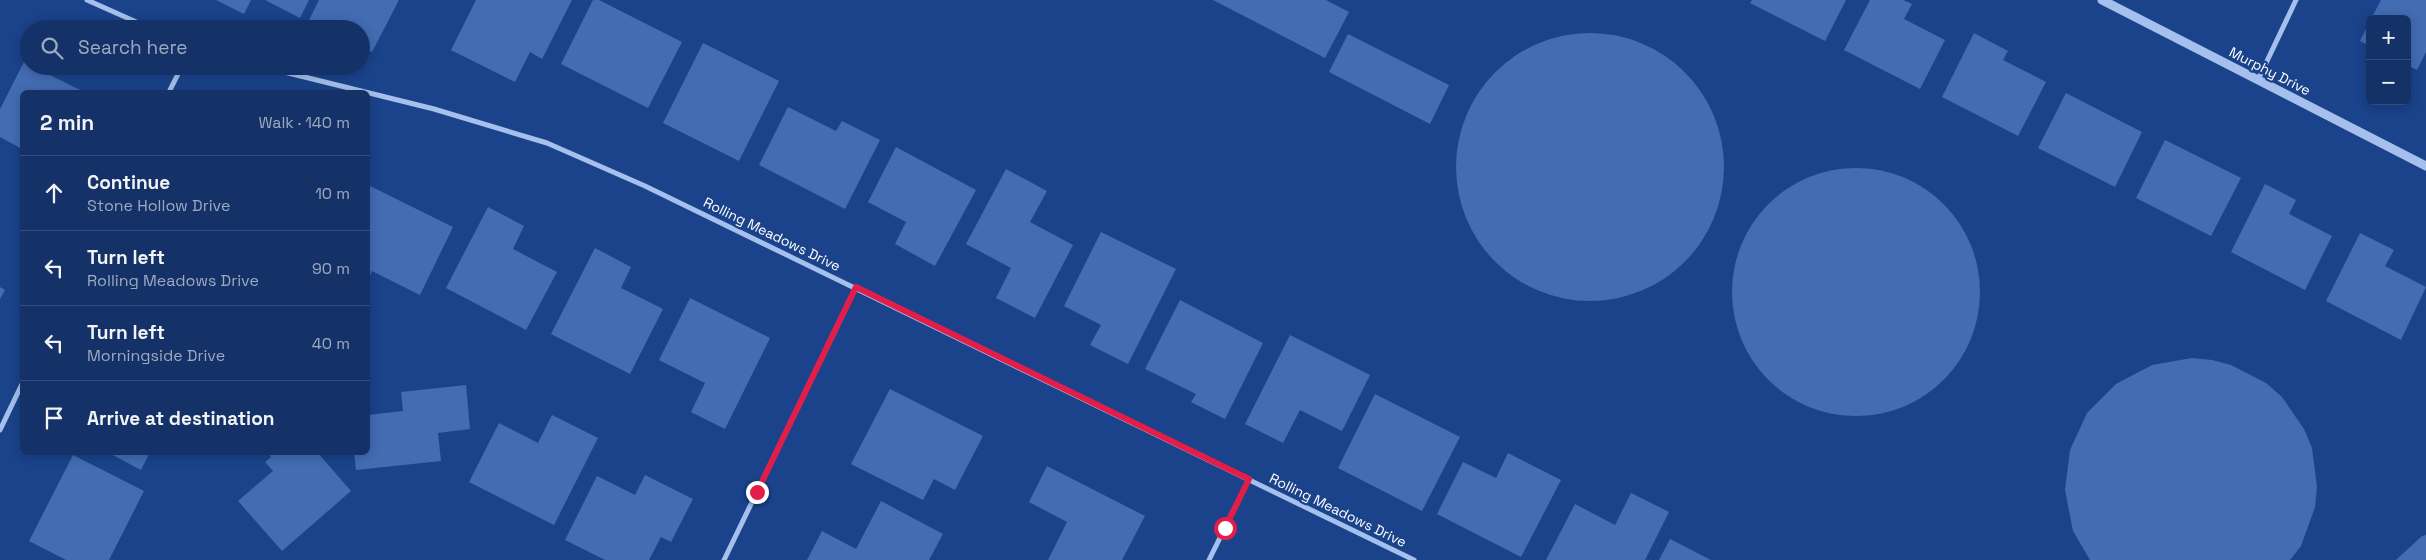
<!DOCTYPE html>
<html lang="en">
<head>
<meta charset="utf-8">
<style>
  :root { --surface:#143268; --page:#213e71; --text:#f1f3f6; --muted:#9daac0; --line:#334d7c }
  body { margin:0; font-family:"Space Grotesk",sans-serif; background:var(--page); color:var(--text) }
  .controls { position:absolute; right:15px; top:15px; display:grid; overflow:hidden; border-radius:8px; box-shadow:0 2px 12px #0003 }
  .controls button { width:45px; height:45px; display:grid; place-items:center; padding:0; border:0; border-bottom:1px solid var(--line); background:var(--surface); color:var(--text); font:25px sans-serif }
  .stop { position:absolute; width:15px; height:15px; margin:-11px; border:4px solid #e11d48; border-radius:50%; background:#fff }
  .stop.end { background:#e11d48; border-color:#fff; box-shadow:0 1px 5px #0008 }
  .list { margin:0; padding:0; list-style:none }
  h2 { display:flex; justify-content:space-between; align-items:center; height:65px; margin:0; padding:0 20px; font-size:21px }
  h2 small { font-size:16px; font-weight:400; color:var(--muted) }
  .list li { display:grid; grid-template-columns:32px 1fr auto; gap:15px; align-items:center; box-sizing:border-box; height:75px; padding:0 20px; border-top:1px solid var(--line) }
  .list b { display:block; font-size:19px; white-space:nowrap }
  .list p { margin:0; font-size:16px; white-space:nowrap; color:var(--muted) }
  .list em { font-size:16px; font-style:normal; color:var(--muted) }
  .icon { flex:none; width:28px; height:28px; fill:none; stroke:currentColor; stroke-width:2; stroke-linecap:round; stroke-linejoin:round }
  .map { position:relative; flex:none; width:2426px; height:560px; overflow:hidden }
  .search { position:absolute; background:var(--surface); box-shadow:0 2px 12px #0003; left:20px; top:20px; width:350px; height:55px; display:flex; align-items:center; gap:12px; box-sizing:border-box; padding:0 18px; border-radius:28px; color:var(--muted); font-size:19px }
  .panel { position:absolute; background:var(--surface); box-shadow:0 2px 12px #0003; left:20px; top:90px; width:350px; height:365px; border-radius:8px }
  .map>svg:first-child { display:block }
</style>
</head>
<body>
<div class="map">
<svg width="2426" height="560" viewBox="0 0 2426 560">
  <rect width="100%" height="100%" fill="#1a438b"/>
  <path fill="#436cb3" d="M 216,0 L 251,0 L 244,14 Z
    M 265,0 L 309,0 L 300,18 Z
    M 319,0 L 399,0 L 372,52 L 361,47 L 361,29 L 326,29 L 309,20 Z
    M 476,0 L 572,0 L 542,59 L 530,52 L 515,82 L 451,50 Z
    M 593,0 L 599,0 L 682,42 L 648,108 L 561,64 Z
    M 1213,0 L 1326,0 L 1349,12 L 1325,58 Z
    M 1752,0 L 1846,0 L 1825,41 L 1750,3 Z
    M 1870,0 L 1903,0 L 1912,4 L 1904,19 L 1945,40 L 1920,89 L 1844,50 Z
    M 2381,0 L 2426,0 L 2426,52 L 2417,70 L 2407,65 L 2407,19 L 2371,19 Z
    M 2370,21 L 2370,46 L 2360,41 Z
    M 1974,33 L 2008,51 L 2003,60 L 2046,82 L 2018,136 L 1942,97 Z
    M1456 167a134 134 0 1 1 268 0a134 134 0 1 1-268 0Z
    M 1348,34 L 1449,85 L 1430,124 L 1329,72 Z
    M 703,43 L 779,81 L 739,161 L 663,123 Z
    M 24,62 L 84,92 L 22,92 L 22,149 L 0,137 L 0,109 Z
    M 2066,93 L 2142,132 L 2115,187 L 2038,148 Z
    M 788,107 L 836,131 L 842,121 L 880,140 L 845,209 L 759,165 Z
    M 2165,140 L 2241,178 L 2211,236 L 2136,198 Z
    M 896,147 L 976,190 L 935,266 L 895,244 L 906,222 L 868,202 Z
    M1732 292a124 124 0 1 1 248 0a124 124 0 1 1-248 0Z
    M 1006,169 L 1047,191 L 1030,222 L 1073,245 L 1035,318 L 996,298 L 1011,268 L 966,244 Z
    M 2265,184 L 2296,200 L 2289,214 L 2332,236 L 2305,290 L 2231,252 Z
    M 368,185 L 453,227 L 420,295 L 372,271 L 368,281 Z
    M 488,207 L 524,226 L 513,249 L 557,272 L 526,330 L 446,288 Z
    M 1101,232 L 1176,269 L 1128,364 L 1090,345 L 1101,325 L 1064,306 Z
    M 2360,233 L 2394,250 L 2385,266 L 2426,287 L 2401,340 L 2326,301 Z
    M 595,248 L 631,267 L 621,288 L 663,309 L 630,374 L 551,334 Z
    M 0,287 L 5,290 L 0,299 Z
    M 690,298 L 770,338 L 725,429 L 691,412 L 705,383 L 659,360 Z
    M 1180,300 L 1263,343 L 1225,419 L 1191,402 L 1196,394 L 1145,369 Z
    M 1290,335 L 1370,375 L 1342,431 L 1300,410 L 1283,443 L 1245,424 Z
    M 2192,358 L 2212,360 L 2231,365 L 2266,383 L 2282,397 L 2304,429 L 2312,448 L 2317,487 L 2315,507 L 2301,546 L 2290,560 L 2090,560 L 2073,531 L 2065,490 L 2070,450 L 2087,413 L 2116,384 L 2152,365 Z
    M 466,385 L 470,429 L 438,433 L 441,461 L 356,470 L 354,452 L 368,452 L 368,415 L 403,411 L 401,392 Z
    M 890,389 L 983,436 L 955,490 L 934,479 L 923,500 L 851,464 Z
    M 1375,394 L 1460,437 L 1422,511 L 1338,468 Z
    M 552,415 L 598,438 L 554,525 L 469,482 L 499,423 L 538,443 Z
    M 107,452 L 150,452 L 141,470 Z
    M 268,452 L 317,452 L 351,491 L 282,551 L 238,501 L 273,471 L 265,462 L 271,457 Z
    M 1508,453 L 1561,480 L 1521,557 L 1437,514 L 1463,462 L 1496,478 Z
    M 73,455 L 144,491 L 109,560 L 66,560 L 29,541 Z
    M 1047,466 L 1145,516 L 1122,560 L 1048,560 L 1067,522 L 1029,502 Z
    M 645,475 L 693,499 L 671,542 L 661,537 L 649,560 L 605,560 L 565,540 L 597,476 L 635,495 Z
    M 1631,493 L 1669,512 L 1645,560 L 1546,560 L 1575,504 L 1615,525 Z
    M 881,501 L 943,534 L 929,560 L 807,560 L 822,531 L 856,549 Z
    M 2426,535 L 2426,560 L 2396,560 L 2422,536 Z
    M 1670,539 L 1711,560 L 1659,560 Z"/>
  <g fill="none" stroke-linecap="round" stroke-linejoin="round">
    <path stroke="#a5c0ed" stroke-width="5" d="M 87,0 L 152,29
      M 260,66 L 434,109 L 547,143 L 645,186 L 1414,560
      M 2258,80 L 2296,0
      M 169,92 L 182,66
      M 0,430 L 22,384
      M 724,560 L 856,287
      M 1209,560 L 1249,479"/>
    <path stroke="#a5c0ed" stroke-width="9" d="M 2102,0 L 2426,166"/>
  </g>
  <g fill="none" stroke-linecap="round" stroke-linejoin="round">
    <path stroke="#e11d48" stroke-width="6" d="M 757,492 L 856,287 L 1249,479 L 1225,528"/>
  </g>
  <g text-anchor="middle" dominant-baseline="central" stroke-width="4.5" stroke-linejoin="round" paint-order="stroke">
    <g font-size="14" fill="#fff" stroke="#1a438b">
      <text transform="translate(2270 71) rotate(27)">Murphy Drive</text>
      <text transform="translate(772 234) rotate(26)">Rolling Meadows Drive</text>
      <text transform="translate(1338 510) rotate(26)">Rolling Meadows Drive</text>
    </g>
  </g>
</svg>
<div class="controls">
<button>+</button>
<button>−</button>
</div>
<div class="stop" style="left:1225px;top:528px"></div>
<div class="stop end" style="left:757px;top:492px"></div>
<div class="search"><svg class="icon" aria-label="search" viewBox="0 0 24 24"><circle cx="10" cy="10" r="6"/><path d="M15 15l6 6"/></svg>Search here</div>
<section class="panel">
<h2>2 min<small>Walk · 140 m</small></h2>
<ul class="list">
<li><svg class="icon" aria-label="ahead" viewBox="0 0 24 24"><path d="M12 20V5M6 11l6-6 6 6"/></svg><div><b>Continue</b><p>Stone Hollow Drive</p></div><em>10 m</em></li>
<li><svg class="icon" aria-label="left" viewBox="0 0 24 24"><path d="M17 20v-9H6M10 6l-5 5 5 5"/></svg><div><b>Turn left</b><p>Rolling Meadows Drive</p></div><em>90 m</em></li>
<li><svg class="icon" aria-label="left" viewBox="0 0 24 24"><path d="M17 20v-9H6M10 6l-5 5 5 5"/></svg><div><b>Turn left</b><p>Morningside Drive</p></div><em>40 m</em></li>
<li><svg class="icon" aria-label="arrive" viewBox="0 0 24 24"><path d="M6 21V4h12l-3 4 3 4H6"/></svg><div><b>Arrive at destination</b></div></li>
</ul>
</section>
</div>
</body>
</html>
